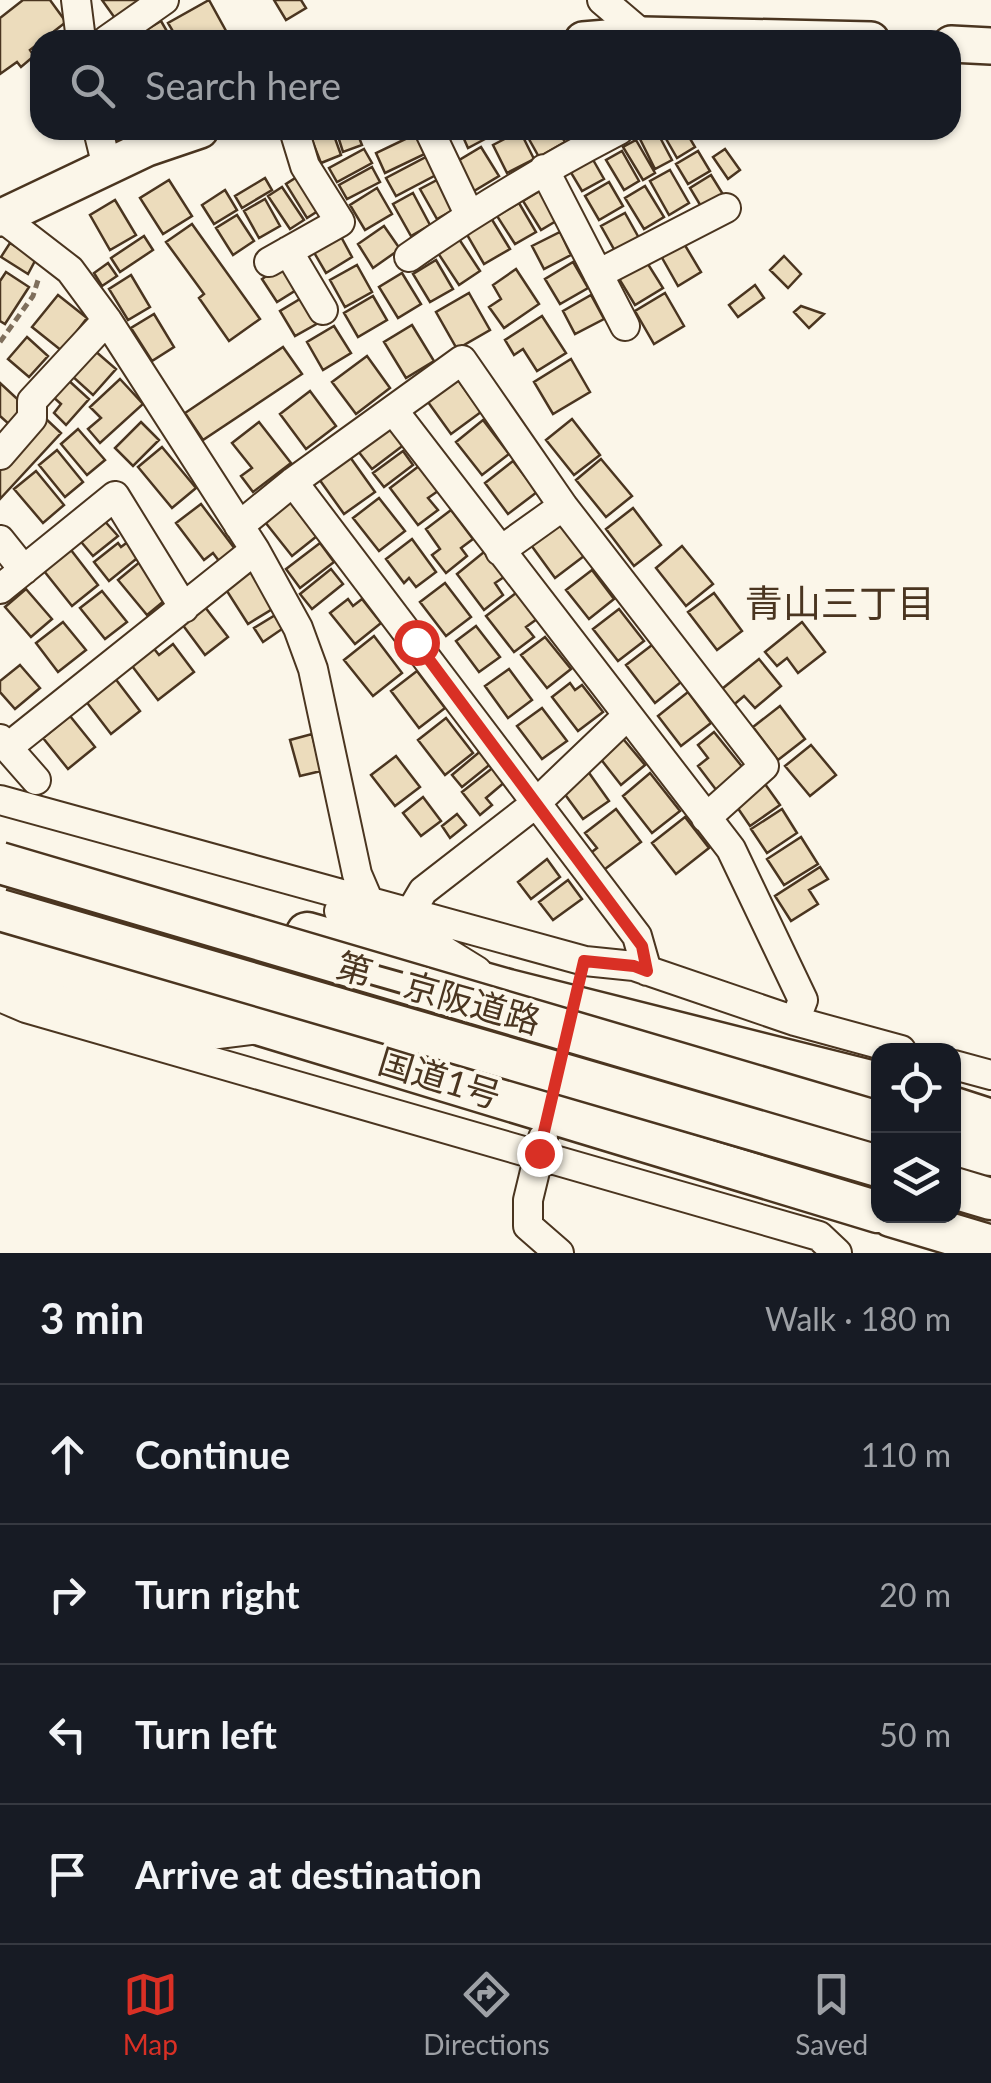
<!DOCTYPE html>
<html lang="en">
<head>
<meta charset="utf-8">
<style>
  :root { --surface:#171b24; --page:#242831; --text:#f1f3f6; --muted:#9ea1a6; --line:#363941; --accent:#d93025 }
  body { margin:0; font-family:Lato,"Noto Sans JP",sans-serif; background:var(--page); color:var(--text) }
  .controls { position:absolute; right:30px; bottom:30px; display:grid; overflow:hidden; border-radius:20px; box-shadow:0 2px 8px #0004 }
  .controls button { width:90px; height:90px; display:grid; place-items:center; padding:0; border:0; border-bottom:2px solid var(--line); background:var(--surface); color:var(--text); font:50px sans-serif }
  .stop { position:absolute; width:30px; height:30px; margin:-22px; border:8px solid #d93025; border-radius:50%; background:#fff }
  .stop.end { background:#d93025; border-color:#fff; box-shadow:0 2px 10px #0008 }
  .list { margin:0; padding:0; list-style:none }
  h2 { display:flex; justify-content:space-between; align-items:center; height:130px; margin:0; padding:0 40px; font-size:42px }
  h2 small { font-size:32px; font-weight:400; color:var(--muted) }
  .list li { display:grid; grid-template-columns:65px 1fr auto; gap:30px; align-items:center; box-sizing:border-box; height:140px; padding:0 40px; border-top:2px solid var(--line) }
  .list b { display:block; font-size:38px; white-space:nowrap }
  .list em { font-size:32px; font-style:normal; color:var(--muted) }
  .icon { flex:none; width:55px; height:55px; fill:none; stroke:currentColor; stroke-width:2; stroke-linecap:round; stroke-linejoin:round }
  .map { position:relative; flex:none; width:991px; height:1253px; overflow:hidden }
  .search { position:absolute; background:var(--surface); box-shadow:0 2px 8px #0004; left:30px; right:30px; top:30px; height:110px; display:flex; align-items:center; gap:25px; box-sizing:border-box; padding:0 35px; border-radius:30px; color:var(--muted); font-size:38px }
  .sheet { height:690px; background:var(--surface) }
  nav { display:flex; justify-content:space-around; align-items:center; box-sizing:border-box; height:140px; border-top:2px solid var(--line); background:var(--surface); font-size:28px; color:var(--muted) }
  nav a { display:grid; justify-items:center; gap:5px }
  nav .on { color:var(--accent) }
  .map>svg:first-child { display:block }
</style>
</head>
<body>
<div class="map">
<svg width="991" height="1253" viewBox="0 0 991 1253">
  <rect width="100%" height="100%" fill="#fbf6e9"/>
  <path fill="#ecdcbc" stroke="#4a3520" stroke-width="2.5" d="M 23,0 L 50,0 L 66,22 L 30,50 L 34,56 L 21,67 L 17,62 L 0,74 L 0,18 Z
    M 102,0 L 136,0 L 139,5 L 117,21 Z
    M 209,0 L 231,40 L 178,40 L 168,23 Z
    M 274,0 L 301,0 L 306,8 L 286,20 Z
    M 161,21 L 172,40 L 141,40 L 138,35 Z
    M 308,130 L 332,130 L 341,155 L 321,163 Z
    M 336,130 L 356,130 L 362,145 L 343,152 Z
    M 460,130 L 502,130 L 468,148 Z
    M 528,130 L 558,130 L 565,142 L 539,157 L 525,132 Z
    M 656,130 L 672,160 L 655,169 L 640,139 Z
    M 661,130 L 685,130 L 695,147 L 677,158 Z
    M 520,131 L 534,159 L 507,173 L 493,145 Z
    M 420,132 L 429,152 L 385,173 L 376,153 Z
    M 636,140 L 655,173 L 643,180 L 623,147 Z
    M 481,147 L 499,176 L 474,191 L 456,162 Z
    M 364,149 L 372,163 L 337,182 L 329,168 Z
    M 725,149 L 740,170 L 728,179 L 713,157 Z
    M 622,151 L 639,181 L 624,190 L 606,160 Z
    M 698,151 L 710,171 L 688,184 L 676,164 Z
    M 426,157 L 436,175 L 396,196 L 386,178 Z
    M 592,158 L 604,179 L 582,191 L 570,171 Z
    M 372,167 L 380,182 L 347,199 L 339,185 Z
    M 670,170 L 689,203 L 669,215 L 650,181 Z
    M 303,173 L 324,207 L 307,218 L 286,184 Z
    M 711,175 L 724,196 L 702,208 L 690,188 Z
    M 265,178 L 272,190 L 242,208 L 235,196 Z
    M 439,179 L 455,209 L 437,219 L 420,189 Z
    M 169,180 L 192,216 L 163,234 L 140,198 Z
    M 609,182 L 623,206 L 599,220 L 585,196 Z
    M 645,186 L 664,217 L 644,229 L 625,198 Z
    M 282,187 L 304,220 L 290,229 L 268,196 Z
    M 377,188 L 392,214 L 365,230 L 350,205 Z
    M 543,189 L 561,218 L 541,230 L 523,201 Z
    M 225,190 L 237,210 L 214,224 L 202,205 Z
    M 413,193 L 430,225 L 411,236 L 393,204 Z
    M 265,199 L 280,226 L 259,238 L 244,211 Z
    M 115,200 L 136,235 L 110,250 L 90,215 Z
    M 519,203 L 536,232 L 515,244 L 497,216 Z
    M 625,213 L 639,238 L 615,251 L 601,226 Z
    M 237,215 L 254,241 L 233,255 L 216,228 Z
    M 491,218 L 510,249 L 484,264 L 466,233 Z
    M 192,224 L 260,319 L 229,341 L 199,298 L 204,294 L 166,242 Z
    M 384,226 L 400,249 L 373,268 L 358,244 Z
    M 560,232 L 571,255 L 544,269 L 532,246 Z
    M 339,233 L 352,257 L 326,273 L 312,249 Z
    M 144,236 L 153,250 L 120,272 L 111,258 Z
    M 459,239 L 480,271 L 459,285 L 438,253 Z
    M 683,242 L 701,272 L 678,286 L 661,256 Z
    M 10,243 L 36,259 L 28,274 L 1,257 Z
    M 784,256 L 801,274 L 788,288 L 770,270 Z
    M 436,260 L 453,289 L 430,302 L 413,274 Z
    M 646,261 L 663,288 L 635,305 L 618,277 Z
    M 573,262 L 588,288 L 560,304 L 545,279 Z
    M 108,263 L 117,276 L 102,286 L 94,273 Z
    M 286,263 L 301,287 L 277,302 L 262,279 Z
    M 357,265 L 372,292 L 345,307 L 330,280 Z
    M 516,269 L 539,304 L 504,328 L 489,307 L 501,299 L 493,285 Z
    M 6,272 L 29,287 L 5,324 L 0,321 L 0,281 Z
    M 402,273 L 421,304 L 398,318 L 379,287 Z
    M 131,275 L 150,307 L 128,320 L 109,289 Z
    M 755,285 L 764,298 L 738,317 L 729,305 Z
    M 469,293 L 490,330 L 457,349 L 436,312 Z
    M 665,293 L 684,326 L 654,344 L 635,311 Z
    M 58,295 L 87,318 L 62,351 L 32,327 Z
    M 591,295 L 604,319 L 575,334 L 563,311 Z
    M 305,296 L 320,322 L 295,336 L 280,311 Z
    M 373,296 L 387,320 L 358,337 L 344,313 Z
    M 801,306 L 824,314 L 809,328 L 794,312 Z
    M 154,314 L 174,347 L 152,361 L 131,328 Z
    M 542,316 L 566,353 L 537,371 L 523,349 L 514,355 L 505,340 Z
    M 412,325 L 434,361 L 406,378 L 384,342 Z
    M 334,326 L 351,353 L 323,370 L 307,342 Z
    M 27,337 L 48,356 L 29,377 L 8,359 Z
    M 283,347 L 302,374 L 203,440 L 185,413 Z
    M 94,350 L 116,369 L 93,395 L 72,376 Z
    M 367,356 L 390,388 L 356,414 L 332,382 Z
    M 571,359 L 590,392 L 553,414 L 534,382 Z
    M 67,379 L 89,399 L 66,425 L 54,413 L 61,404 L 52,396 Z
    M 120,379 L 143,404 L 100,443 L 88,429 L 101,418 L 90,407 Z
    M 458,380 L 481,412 L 451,434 L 428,402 Z
    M 0,383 L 26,407 L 10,425 L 0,416 Z
    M 310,391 L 336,426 L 306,449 L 280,414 Z
    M 45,418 L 61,433 L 0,499 L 0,468 Z
    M 572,419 L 600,455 L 574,475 L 546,440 Z
    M 483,420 L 509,454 L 482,475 L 456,442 Z
    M 141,422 L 159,440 L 133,466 L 115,448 Z
    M 259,422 L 291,463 L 253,492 L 241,476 L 252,468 L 232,443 Z
    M 391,426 L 405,444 L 372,469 L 358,451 Z
    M 78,429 L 105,460 L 87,475 L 61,444 Z
    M 162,447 L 196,488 L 172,508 L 138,467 Z
    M 57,450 L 83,482 L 65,497 L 39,465 Z
    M 403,451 L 413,465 L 384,487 L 373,473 Z
    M 350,457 L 375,492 L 344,514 L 319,479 Z
    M 601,459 L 632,496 L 606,517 L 576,480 Z
    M 513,461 L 537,492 L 508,514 L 485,483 Z
    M 419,466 L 438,491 L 428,498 L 438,510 L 418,525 L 390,488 Z
    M 36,471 L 64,505 L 43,523 L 14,489 Z
    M 379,498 L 405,531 L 379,551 L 353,518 Z
    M 290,502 L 317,536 L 292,556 L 265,522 Z
    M 201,504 L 235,549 L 219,561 L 213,553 L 204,560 L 176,523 Z
    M 633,508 L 661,545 L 634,566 L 606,529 Z
    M 451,510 L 473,539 L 461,548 L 467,556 L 446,573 L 432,555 L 440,549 L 426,529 Z
    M 101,517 L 118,536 L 93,556 L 77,537 Z
    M 560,524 L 584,556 L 555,578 L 531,545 Z
    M 412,539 L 436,572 L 416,587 L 409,578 L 404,583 L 386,559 Z
    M 129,541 L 141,555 L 109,581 L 94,562 L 118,543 L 121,547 Z
    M 320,543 L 334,562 L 300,588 L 286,569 Z
    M 682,546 L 713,584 L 686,606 L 656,568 Z
    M 71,550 L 98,585 L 72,606 L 44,571 Z
    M 484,552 L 504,577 L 495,583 L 503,595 L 484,610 L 457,574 Z
    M 141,561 L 170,596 L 147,615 L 118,580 Z
    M 331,569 L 343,584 L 312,609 L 300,594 Z
    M 592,570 L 614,599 L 589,619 L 566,590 Z
    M 251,572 L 274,608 L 248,624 L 225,588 Z
    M 445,583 L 471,617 L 446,636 L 420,602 Z
    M 26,589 L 52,619 L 31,637 L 5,607 Z
    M 102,591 L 127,622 L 105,639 L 80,608 Z
    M 516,593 L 537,619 L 526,627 L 534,637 L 514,652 L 486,616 Z
    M 714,593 L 742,631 L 717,650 L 688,612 Z
    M 348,599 L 353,606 L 362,599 L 381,623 L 355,644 L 330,613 Z
    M 205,607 L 228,637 L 205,655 L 182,624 Z
    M 619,609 L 644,641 L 618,661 L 593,629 Z
    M 277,614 L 285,627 L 263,642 L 254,628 Z
    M 63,622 L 86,650 L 58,672 L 36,643 Z
    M 802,622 L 825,652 L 798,673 L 787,658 L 777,666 L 765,652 Z
    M 476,626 L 500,657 L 479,672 L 456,641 Z
    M 374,636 L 402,673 L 373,696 L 344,660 Z
    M 545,637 L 571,669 L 547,688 L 521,655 Z
    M 173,644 L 194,672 L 158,700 L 129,662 L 151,645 L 159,655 Z
    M 652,645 L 681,682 L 655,703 L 626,665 Z
    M 759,659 L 781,686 L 755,708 L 744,696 L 730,708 L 717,693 Z
    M 20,665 L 40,688 L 15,709 L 0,692 L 0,681 Z
    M 509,669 L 532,700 L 508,718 L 485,686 Z
    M 417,671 L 445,708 L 419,728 L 391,691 Z
    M 114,677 L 140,711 L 111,734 L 85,700 Z
    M 570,683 L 575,690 L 582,685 L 603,712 L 578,731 L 552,697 Z
    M 688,692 L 711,723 L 681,746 L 658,716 Z
    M 780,706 L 805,739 L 778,760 L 753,727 Z
    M 542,708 L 567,741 L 542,759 L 517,726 Z
    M 70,716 L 95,747 L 68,769 L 43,738 Z
    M 446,718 L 473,753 L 445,775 L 418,740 Z
    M 714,732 L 744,769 L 717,791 L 698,766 L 708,758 L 698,745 Z
    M 312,734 L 321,771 L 300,776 L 290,740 Z
    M 619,734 L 645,765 L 621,785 L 596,753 Z
    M 811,745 L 836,775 L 810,796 L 785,766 Z
    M 483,749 L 493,762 L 462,787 L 452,775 Z
    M 396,756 L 420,787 L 395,806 L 371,775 Z
    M 495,766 L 506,781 L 486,798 L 492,805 L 480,815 L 462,792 Z
    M 587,770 L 609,801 L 583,819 L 561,789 Z
    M 650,773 L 680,811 L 652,833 L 623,796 Z
    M 765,784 L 780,805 L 750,826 L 735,804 Z
    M 423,797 L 441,821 L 421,836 L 403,813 Z
    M 616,809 L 641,842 L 601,872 L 588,855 L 597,848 L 585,833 Z
    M 782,809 L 797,833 L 767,853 L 751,829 Z
    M 457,814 L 466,825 L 450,838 L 442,826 Z
    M 685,817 L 709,848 L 676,874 L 652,843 Z
    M 801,837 L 818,864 L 784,885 L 767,859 Z
    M 547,859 L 560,877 L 531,899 L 518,882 Z
    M 820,867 L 828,879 L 809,890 L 818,904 L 791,921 L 775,896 Z
    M 568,880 L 582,899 L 553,920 L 539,902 Z"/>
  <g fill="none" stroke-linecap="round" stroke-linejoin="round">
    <g stroke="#4a3520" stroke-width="32">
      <path id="minor" d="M 76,0 L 81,40
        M 602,0 L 643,35
        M 107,40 L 164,0
        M 98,130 L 107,167
        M 429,130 L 469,214
        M 544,169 L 625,326
        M 0,216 L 70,270 L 107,320 L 255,550 L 298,628 L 313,669 L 357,874 L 369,902
        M 288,251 L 323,310
        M 409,257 C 477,209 546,168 619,130
        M 269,262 L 340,222 L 305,166 L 294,130
        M 598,274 L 726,208
        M 393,410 L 731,849 L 803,1000 L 795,1021
        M 0,455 L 32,418 L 32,401 L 107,320
        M 293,482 L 637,936 L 647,971
        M 239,526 L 293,482 L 462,360 L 563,506 L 764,766 L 706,818
        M 0,540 L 24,570
        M 500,551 L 563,506
        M 0,589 L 115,496 L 184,608
        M 0,739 L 36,780
        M 7,748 L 255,550
        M 0,800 L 585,961 L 634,966 L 795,1021 L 901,1050
        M 339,911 L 430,942 L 477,971
        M 410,913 L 423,891 L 535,804 L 627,716
        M 0,974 L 218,1034 L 259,1029
        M 0,997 L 26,1008 L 819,1236 L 837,1253
        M 954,1065 L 991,1075
        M 543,1138 L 528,1200 L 528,1226 L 559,1253"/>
    </g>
    <g stroke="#4a3520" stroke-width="40">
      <path id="major" d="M 583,40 L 643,35 L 871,40
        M 951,44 L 991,46
        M 0,218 L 147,148 L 200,130"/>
    </g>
    <g stroke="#4a3520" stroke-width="45">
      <path id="highway" d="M 307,933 L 508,990 L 878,1083
        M 0,946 L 878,1212
        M 954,1108 L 991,1120
        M 954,1144 L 991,1155
        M 954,1188 L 991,1199
        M 891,1216 L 991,1246"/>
    </g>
    <path stroke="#7f6f5c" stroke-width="5" stroke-dasharray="8 5" stroke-linecap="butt" d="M 0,342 L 33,296 L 39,277"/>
    <use href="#minor" stroke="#fbf6e9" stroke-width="28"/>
    <use href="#major" stroke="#fbf6e9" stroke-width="35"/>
    <use href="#highway" stroke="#fbf6e9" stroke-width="40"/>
    <g stroke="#4a3520" stroke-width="45" stroke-linecap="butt">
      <path id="highway-bridge" d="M 0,863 L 878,1122
        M 0,910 L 878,1166"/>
    </g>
    <use href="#highway-bridge" stroke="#fbf6e9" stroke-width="40"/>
  </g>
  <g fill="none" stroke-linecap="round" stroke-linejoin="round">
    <path stroke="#d93025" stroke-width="12" d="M 416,642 L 642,946 L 647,971 L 634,966 L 584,961 L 539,1153"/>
  </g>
  <g text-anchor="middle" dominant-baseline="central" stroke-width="8" stroke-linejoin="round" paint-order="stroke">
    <g font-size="35" fill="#4a3520" stroke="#fbf6e9">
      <text transform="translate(439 992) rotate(16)">第二京阪道路</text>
      <text transform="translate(440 1077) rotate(17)">国道1号</text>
    </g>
    <g font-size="38" fill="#4a3520" stroke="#fbf6e9">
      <text x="840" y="602">青山三丁目</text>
    </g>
  </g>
</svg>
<div class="controls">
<button><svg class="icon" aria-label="locate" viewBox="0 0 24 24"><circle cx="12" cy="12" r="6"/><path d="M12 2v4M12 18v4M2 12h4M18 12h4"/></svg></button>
<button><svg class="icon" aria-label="layers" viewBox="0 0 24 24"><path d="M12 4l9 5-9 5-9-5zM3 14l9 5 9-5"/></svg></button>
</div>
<div class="stop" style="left:416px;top:642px"></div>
<div class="stop end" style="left:539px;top:1153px"></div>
<div class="search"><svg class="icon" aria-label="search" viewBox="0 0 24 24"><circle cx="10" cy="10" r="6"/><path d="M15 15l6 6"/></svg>Search here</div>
</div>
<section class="sheet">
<h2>3 min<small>Walk · 180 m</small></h2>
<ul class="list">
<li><svg class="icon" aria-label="ahead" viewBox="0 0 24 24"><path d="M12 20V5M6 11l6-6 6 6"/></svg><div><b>Continue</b></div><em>110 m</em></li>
<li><svg class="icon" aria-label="right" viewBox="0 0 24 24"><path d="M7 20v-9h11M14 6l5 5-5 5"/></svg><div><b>Turn right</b></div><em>20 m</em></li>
<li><svg class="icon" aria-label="left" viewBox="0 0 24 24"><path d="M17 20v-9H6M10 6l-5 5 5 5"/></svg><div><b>Turn left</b></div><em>50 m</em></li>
<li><svg class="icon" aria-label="arrive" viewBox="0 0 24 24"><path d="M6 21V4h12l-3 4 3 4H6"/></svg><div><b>Arrive at destination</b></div></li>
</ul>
</section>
<nav>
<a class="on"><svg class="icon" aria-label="map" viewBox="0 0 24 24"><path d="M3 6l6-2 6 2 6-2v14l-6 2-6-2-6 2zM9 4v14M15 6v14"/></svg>Map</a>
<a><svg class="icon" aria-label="directions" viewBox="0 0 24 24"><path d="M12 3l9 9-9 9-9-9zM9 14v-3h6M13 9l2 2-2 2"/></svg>Directions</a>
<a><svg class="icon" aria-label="saved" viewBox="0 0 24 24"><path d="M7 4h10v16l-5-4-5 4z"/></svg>Saved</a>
</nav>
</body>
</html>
